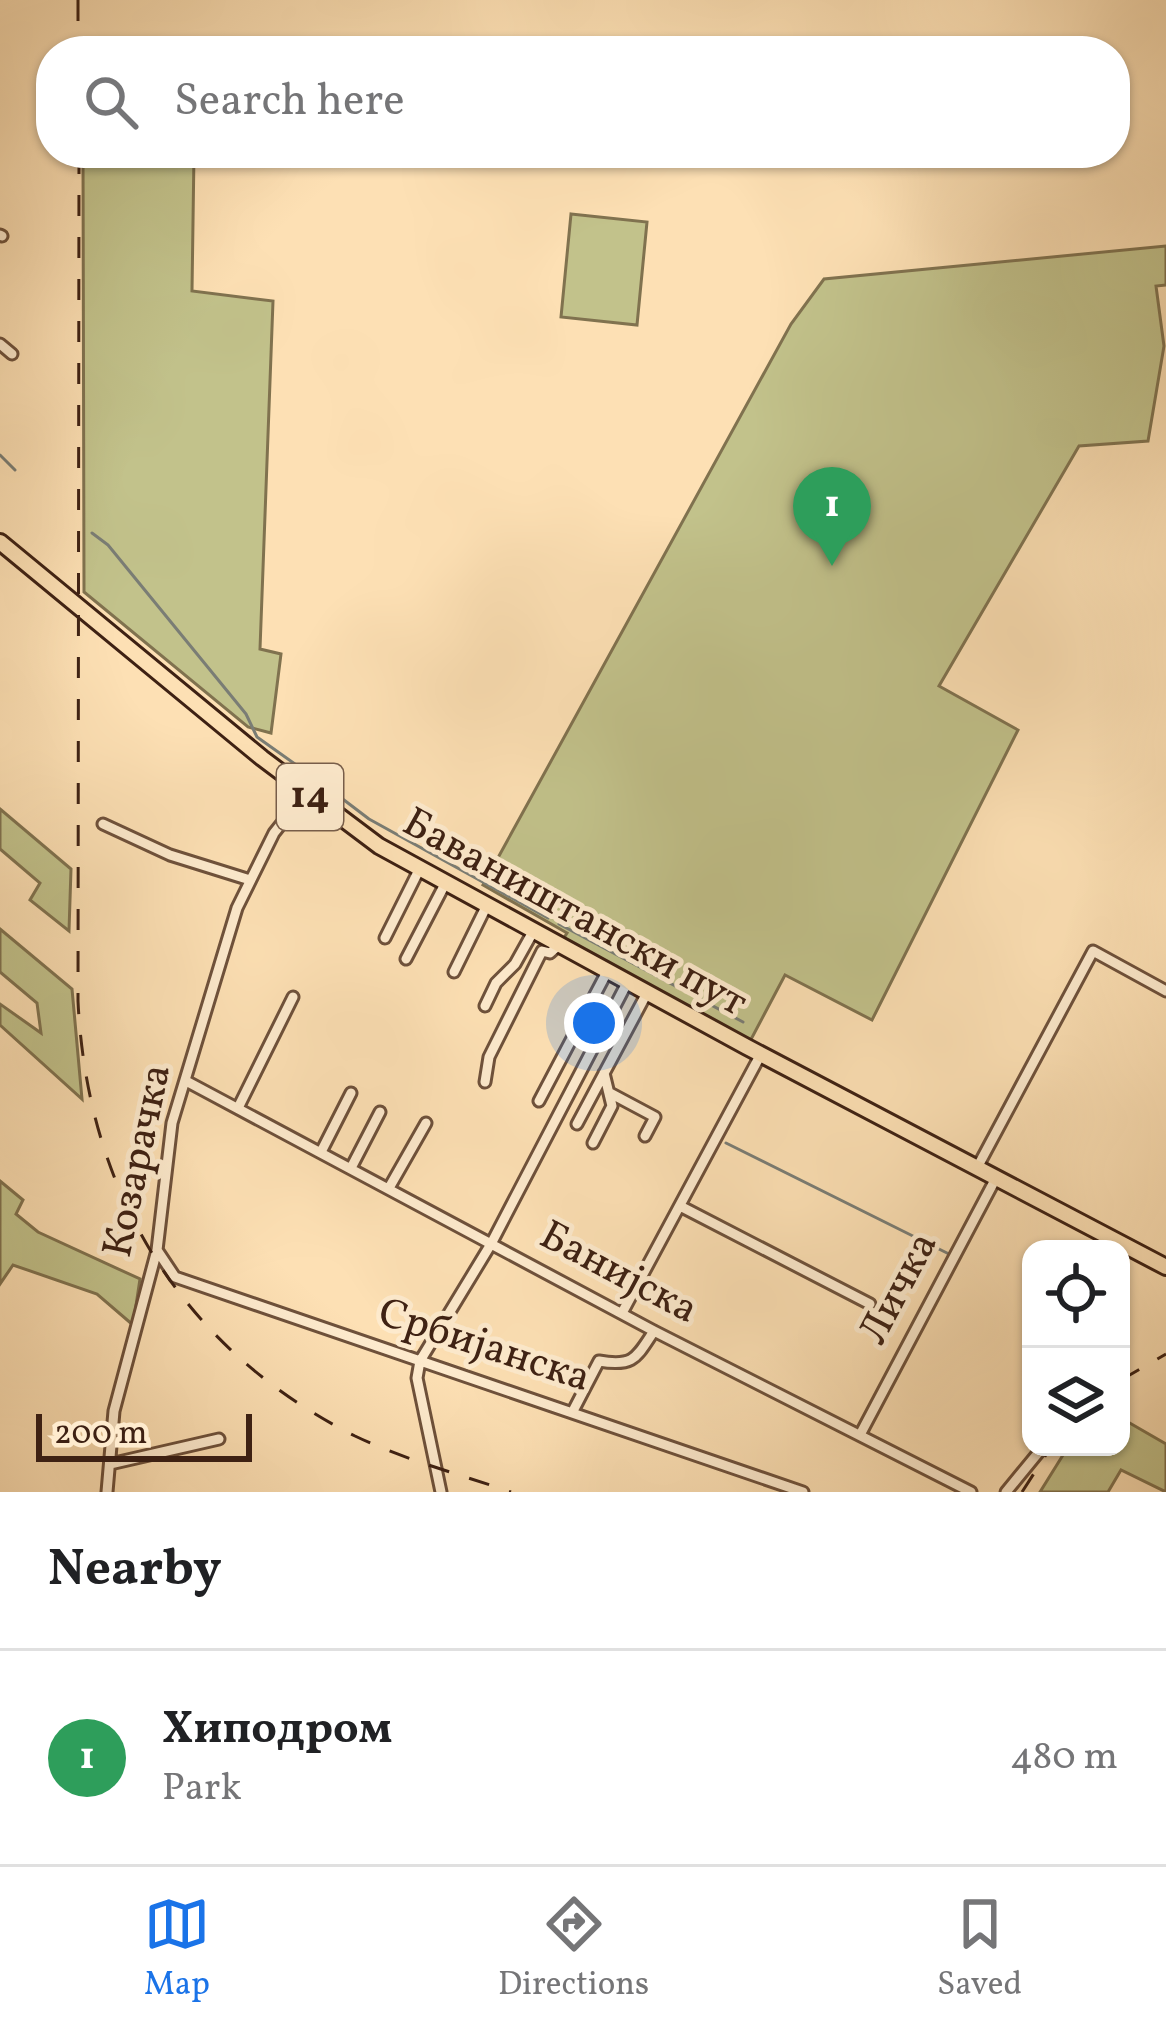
<!DOCTYPE html>
<html lang="en">
<head>
<meta charset="utf-8">
<style>
  :root { --surface:#fff; --page:#f6f6f6; --text:#202124; --muted:#757577; --line:#e0e0e0; --accent:#1a73e8 }
  body { margin:0; font-family:Vollkorn,serif; background:var(--page); color:var(--text) }
  .controls { position:absolute; right:36px; bottom:36px; display:grid; overflow:hidden; border-radius:24px; box-shadow:0 3px 9px #0004 }
  .controls button { width:108px; height:108px; display:grid; place-items:center; padding:0; border:0; border-bottom:3px solid var(--line); background:var(--surface); color:var(--text); font:60px sans-serif }
  .scale { position:absolute; left:36px; bottom:30px; width:216px; box-sizing:border-box; padding-left:12px; border:6px solid #3e2113; border-top:0; font-size:33px; line-height:42px; white-space:nowrap; color:#3e2113; -webkit-text-stroke:9px #feebce; paint-order:stroke }
  .you { position:absolute; left:594px; top:1023px; width:42px; height:42px; margin:-30px; border:9px solid #fff; border-radius:50%; background:#1a73e8; box-shadow:0 0 0 18px #1a73e833 }
  .badge { display:grid; place-items:center; width:78px; height:78px; border-radius:50%; background:var(--accent); color:#fff; font-size:39px; font-weight:700 }
  .pin { position:absolute; translate:-50% -99px; filter:drop-shadow(0 3px 6px #0008) }
  .pin::after { content:''; position:absolute; top:63px; width:42px; height:36px; background:inherit; clip-path:polygon(0 0,100% 0,50% 100%) }
  .list { margin:0; padding:0; list-style:none }
  h2 { display:flex; justify-content:space-between; align-items:center; height:156px; margin:0; padding:0 48px; font-size:51px }
  h2 small { font-size:39px; font-weight:400; color:var(--muted) }
  .list li { display:grid; grid-template-columns:78px 1fr auto; gap:36px; align-items:center; box-sizing:border-box; height:216px; padding:0 48px; border-top:3px solid var(--line) }
  .list b { display:block; font-size:45px; white-space:nowrap }
  .list p { margin:0; font-size:39px; white-space:nowrap; color:var(--muted) }
  .list em { font-size:39px; font-style:normal; color:var(--muted) }
  .icon { flex:none; width:66px; height:66px; fill:none; stroke:currentColor; stroke-width:2; stroke-linecap:round; stroke-linejoin:round }
  .map { position:relative; flex:none; width:1166px; height:1492px; overflow:hidden }
  .search { position:absolute; background:var(--surface); box-shadow:0 3px 9px #0004; left:36px; right:36px; top:36px; height:132px; display:flex; align-items:center; gap:30px; box-sizing:border-box; padding:0 42px; border-radius:48px; color:var(--muted); font-size:45px }
  .sheet { height:372px; background:var(--surface) }
  nav { display:flex; justify-content:space-around; align-items:center; box-sizing:border-box; height:168px; border-top:3px solid var(--line); background:var(--surface); font-size:33px; color:var(--muted) }
  nav a { display:grid; justify-items:center; gap:6px }
  nav .on { color:var(--accent) }
  .map>svg:first-child { display:block }
</style>
</head>
<body>
<div class="map">
<svg width="1166" height="1492" viewBox="0 0 1166 1492">
  <rect width="100%" height="100%" fill="#fde0b4"/>
  <filter id="stains"><feTurbulence type="fractalNoise" baseFrequency=".00167" numOctaves="4"/><feColorMatrix values="0 0 0 0 .2 0 0 0 0 .09 0 0 0 0 .02 0 0 0 .5 -.17"/></filter>
  <radialGradient id="worn" r=".72"><stop offset=".6" stop-color="#630" stop-opacity="0"/><stop offset="1" stop-color="#630" stop-opacity=".3"/></radialGradient>
  <path fill="#c2c28b" stroke="#80724f" stroke-width="3" d="M 83,153 L 194,153 L 192,291 L 273,301 L 260,649 L 281,654 L 271,733 L 248,727 L 84,592 Z
    M 571,214 L 647,222 L 637,325 L 561,317 Z
    M 1166,246 L 1166,285 L 1156,286 L 1164,346 L 1148,441 L 1079,446 L 939,686 L 1018,730 L 872,1020 L 785,975 L 747,1047 L 560,944 L 567,933 L 483,885 L 791,324 L 824,279 Z
    M 0,809 L 71,869 L 69,931 L 30,900 L 40,883 L 0,849 Z
    M 0,929 L 72,989 L 82,1099 L 0,1025 L 0,1004 L 41,1033 L 37,1003 L 0,972 Z
    M 0,1181 L 23,1200 L 16,1214 L 38,1232 L 140,1279 L 133,1325 L 97,1294 L 13,1265 L 0,1284 Z
    M 1121,1418 L 1166,1444 L 1166,1492 L 1121,1470 L 1108,1492 L 1040,1492 L 1068,1447 L 1121,1447 Z"/>
  <g fill="none" stroke-linecap="round" stroke-linejoin="round">
    <path stroke="#7a7d75" stroke-width="3" d="M 0,455 L 15,470
      M 92,533 L 108,545 L 246,714 L 257,737 L 309,774
      M 319,781 L 369,819 L 548,918
      M 559,924 L 743,1022
      M 726,1143 L 949,1254"/>
    <g stroke="#6e513b" stroke-width="15">
      <path id="street" d="M 0,235 L 2,236
        M 0,344 L 12,354
        M 103,824 L 170,855 L 250,880
        M 385,938 L 419,870
        M 406,959 L 445,884
        M 454,972 L 487,905
        M 485,1006 L 496,983 L 515,964 L 534,930
        M 186,1081 L 654,1331 L 971,1492
        M 485,1082 L 489,1057 L 542,951 L 550,953 L 560,944
        M 610,1093 L 655,1117 L 645,1136
        M 539,1101 L 608,970
        M 238,1108 L 293,997
        M 577,1124 L 648,991
        M 593,1143 L 612,1106 L 604,1073
        M 321,1152 L 351,1093
        M 978,1166 L 1093,951 L 1166,991
        M 351,1168 L 380,1112
        M 389,1188 L 426,1123
        M 680,1206 L 870,1304
        M 157,1250 L 175,1277 L 803,1492
        M 622,1313 L 761,1054
        M 573,1411 L 599,1361 C 634,1367 636,1358 654,1331
        M 861,1433 L 996,1178
        M 110,1464 L 219,1439
        M 107,1492 L 114,1411 L 157,1250 L 172,1123 L 237,908 L 274,833 L 306,793
        M 441,1492 L 417,1378 L 420,1361 L 491,1244 L 628,981
        M 1006,1492 L 1043,1447"/>
    </g>
    <g stroke="#3e2113" stroke-width="20">
      <path id="primary" d="M 0,542 L 262,758 L 379,846 L 747,1047 L 1166,1267"/>
    </g>
    <use href="#street" stroke="#feebce" stroke-width="9"/>
    <use href="#primary" stroke="#fde0b4" stroke-width="14"/>
    <path stroke="#3e2113" stroke-width="3" stroke-dasharray="21 21" stroke-linecap="butt" d="M 78,0 L 78,51
      M 79,153 L 78,1001 C 87,1193 182,1349 355,1436 C 405,1460 459,1474 511,1492
      M 1121,1380 L 1166,1354
      M 1022,1492 L 1051,1447"/>
  </g>
  <g text-anchor="middle" dominant-baseline="central" stroke-width="10" stroke-linejoin="round" paint-order="stroke">
    <rect fill="#feebce" stroke="#785e4b" stroke-width="3" x="277" y="764" width="66" height="66" rx="9"/>
    <g font-size="39" font-weight="bold" fill="#3e2113">
      <text x="310" y="797">14</text>
    </g>
    <g font-size="42" fill="#3e2113" stroke="#feebce">
      <text transform="translate(574 914) rotate(29)">Баваништански пут</text>
      <text transform="translate(139 1161) rotate(-78)">Козарачка</text>
      <text transform="translate(618 1274) rotate(28)">Банијска</text>
      <text transform="translate(900 1289) rotate(-62)">Личка</text>
      <text transform="translate(484 1347) rotate(18)">Србијанска</text>
    </g>
  </g>
  <rect width="100%" height="100%" filter="url(#stains)"/>
  <rect width="100%" height="100%" fill="url(#worn)"/>
</svg>
<div class="controls">
<button><svg class="icon" aria-label="locate" viewBox="0 0 24 24"><circle cx="12" cy="12" r="6"/><path d="M12 2v4M12 18v4M2 12h4M18 12h4"/></svg></button>
<button><svg class="icon" aria-label="layers" viewBox="0 0 24 24"><path d="M12 4l9 5-9 5-9-5zM3 14l9 5 9-5"/></svg></button>
</div>
<div class="scale">200 m</div>
<div class="you"></div>
<div class="pin badge" style="left:832px;top:566px;background:#2e9e5b">1</div>
<div class="search"><svg class="icon" aria-label="search" viewBox="0 0 24 24"><circle cx="10" cy="10" r="6"/><path d="M15 15l6 6"/></svg>Search here</div>
</div>
<section class="sheet">
<h2>Nearby<small></small></h2>
<ul class="list">
<li><span class="badge" style="background:#2e9e5b">1</span><div><b>Хиподром</b><p>Park</p></div><em>480 m</em></li>
</ul>
</section>
<nav>
<a class="on"><svg class="icon" aria-label="map" viewBox="0 0 24 24"><path d="M3 6l6-2 6 2 6-2v14l-6 2-6-2-6 2zM9 4v14M15 6v14"/></svg>Map</a>
<a><svg class="icon" aria-label="directions" viewBox="0 0 24 24"><path d="M12 3l9 9-9 9-9-9zM9 14v-3h6M13 9l2 2-2 2"/></svg>Directions</a>
<a><svg class="icon" aria-label="saved" viewBox="0 0 24 24"><path d="M7 4h10v16l-5-4-5 4z"/></svg>Saved</a>
</nav>
</body>
</html>
